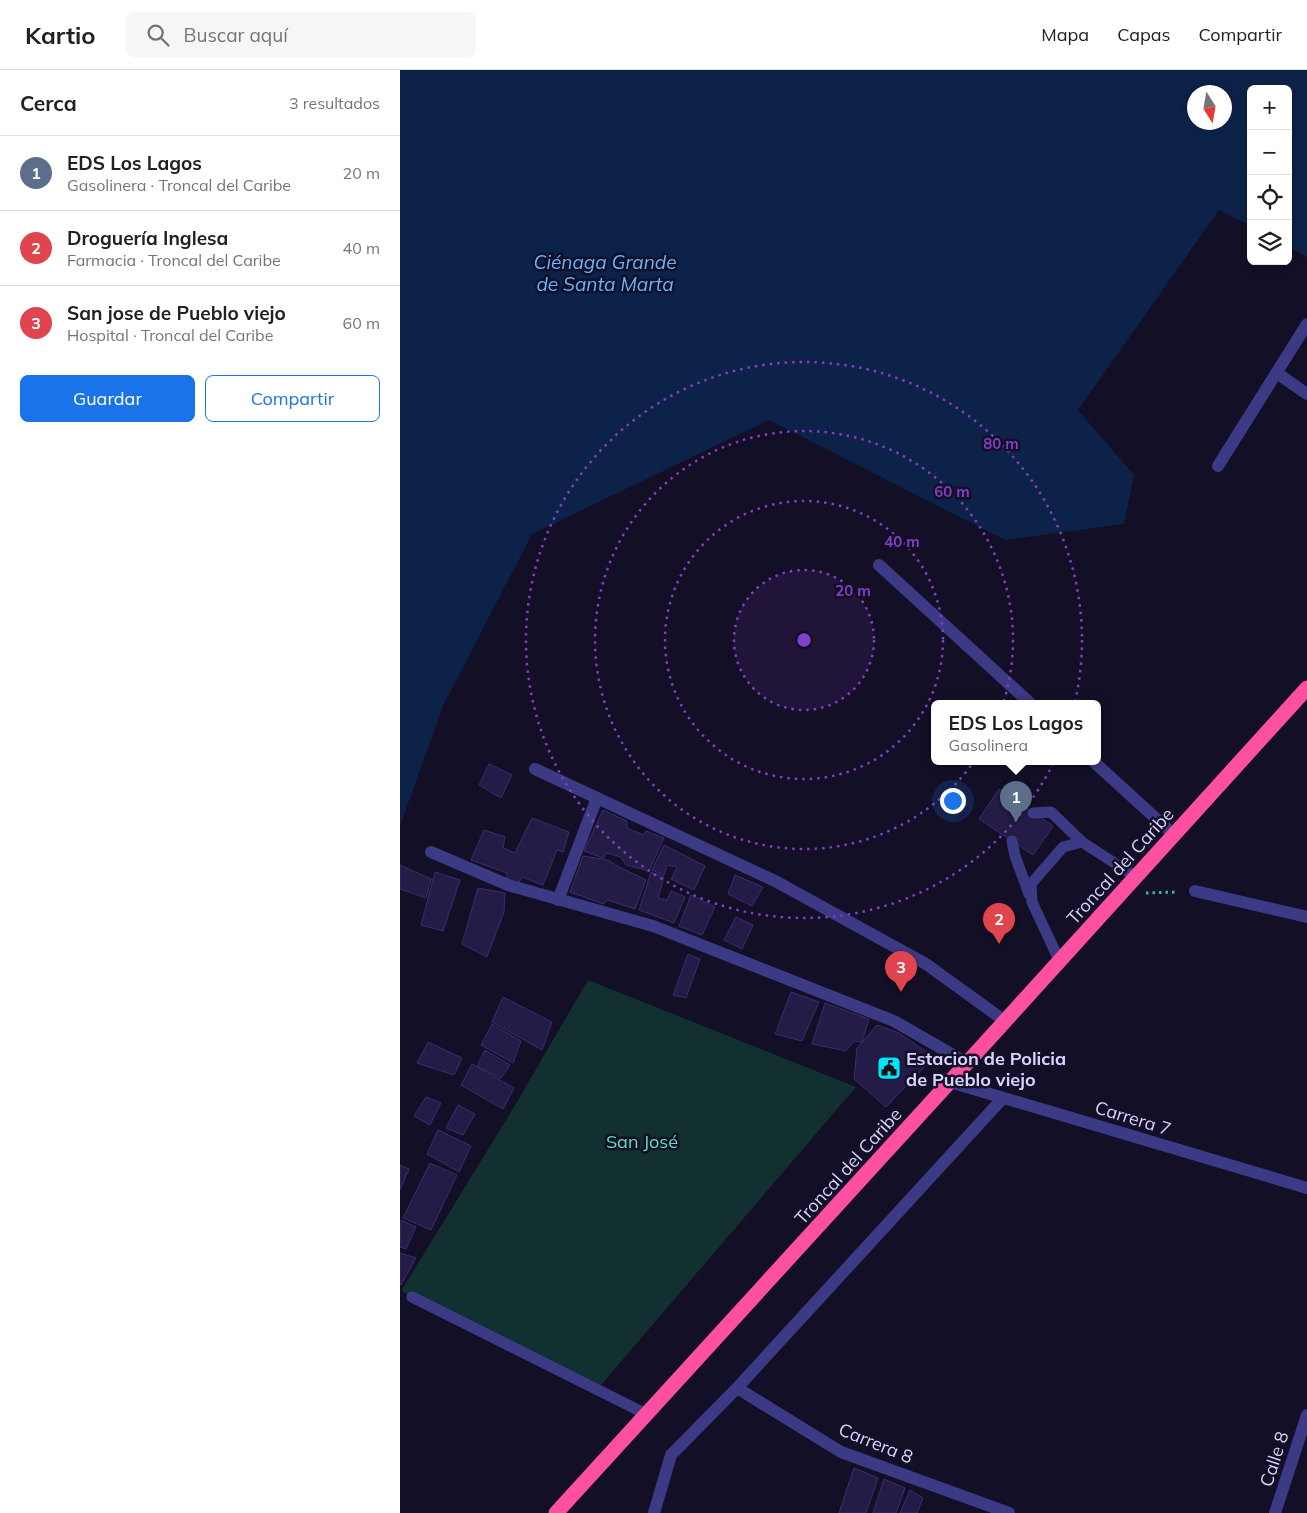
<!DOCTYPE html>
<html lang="es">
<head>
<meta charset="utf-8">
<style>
  :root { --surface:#fff; --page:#f6f6f6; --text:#202124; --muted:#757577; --line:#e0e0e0; --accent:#1a73e8 }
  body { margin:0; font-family:Mulish,sans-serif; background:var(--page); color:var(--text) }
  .controls { position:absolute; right:15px; top:15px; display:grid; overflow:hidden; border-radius:8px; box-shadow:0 2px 8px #0003 }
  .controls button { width:45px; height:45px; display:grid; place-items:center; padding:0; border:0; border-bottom:1px solid var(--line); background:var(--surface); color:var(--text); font:25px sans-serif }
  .compass { position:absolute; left:787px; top:15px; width:45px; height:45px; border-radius:50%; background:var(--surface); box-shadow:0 2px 8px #0003; rotate:169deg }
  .you { position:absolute; left:552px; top:730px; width:18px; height:18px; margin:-12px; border:4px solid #fff; border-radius:50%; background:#1a73e8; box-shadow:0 0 0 8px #1a73e833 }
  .badge { display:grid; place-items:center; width:32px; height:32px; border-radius:50%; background:var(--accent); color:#fff; font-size:16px; font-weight:700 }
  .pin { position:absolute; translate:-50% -41px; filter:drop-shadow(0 1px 2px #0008) }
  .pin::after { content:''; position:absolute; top:26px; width:18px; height:15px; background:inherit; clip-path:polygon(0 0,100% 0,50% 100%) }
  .popup { position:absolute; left:531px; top:630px; width:170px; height:65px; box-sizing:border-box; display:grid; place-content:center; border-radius:8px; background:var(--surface); filter:drop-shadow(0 1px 4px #0005); font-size:16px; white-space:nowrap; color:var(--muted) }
  .popup b { font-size:19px; color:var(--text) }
  .popup::after { content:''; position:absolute; left:50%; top:100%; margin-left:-10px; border:10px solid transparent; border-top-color:var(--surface) }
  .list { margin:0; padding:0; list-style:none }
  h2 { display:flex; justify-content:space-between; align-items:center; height:65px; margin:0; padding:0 20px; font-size:21px }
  h2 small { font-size:16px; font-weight:400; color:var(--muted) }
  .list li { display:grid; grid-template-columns:32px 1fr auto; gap:15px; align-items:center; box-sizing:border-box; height:75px; padding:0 20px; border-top:1px solid var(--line) }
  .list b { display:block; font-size:19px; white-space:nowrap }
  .list p { margin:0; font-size:16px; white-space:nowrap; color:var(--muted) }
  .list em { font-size:16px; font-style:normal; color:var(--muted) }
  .actions { display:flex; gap:10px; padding:15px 20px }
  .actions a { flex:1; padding:11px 0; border:1px solid var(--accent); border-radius:8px; text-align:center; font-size:18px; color:var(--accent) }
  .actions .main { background:var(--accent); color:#fff }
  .icon { flex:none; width:28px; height:28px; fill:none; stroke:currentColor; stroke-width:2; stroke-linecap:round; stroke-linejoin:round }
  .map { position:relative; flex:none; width:907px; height:1443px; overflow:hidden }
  header { display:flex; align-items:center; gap:30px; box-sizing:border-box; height:70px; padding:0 25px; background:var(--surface); border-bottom:1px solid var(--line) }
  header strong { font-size:24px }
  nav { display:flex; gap:28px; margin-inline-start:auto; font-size:18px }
  .search { width:350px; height:45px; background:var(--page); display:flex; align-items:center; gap:12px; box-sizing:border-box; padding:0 18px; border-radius:8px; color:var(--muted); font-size:19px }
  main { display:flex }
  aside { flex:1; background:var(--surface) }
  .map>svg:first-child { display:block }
</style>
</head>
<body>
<header>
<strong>Kartio</strong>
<div class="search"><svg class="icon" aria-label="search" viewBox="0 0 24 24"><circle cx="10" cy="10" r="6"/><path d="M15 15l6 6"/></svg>Buscar aquí</div>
<nav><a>Mapa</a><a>Capas</a><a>Compartir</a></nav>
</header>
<main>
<aside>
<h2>Cerca<small>3 resultados</small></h2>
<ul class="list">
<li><span class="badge" style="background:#5c6f8a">1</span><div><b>EDS Los Lagos</b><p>Gasolinera · Troncal del Caribe</p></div><em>20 m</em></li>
<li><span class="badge" style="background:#e0444e">2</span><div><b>Droguería Inglesa</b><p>Farmacia · Troncal del Caribe</p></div><em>40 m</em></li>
<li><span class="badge" style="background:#e0444e">3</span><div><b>San jose de Pueblo viejo</b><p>Hospital · Troncal del Caribe</p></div><em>60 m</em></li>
</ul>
<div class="actions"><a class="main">Guardar</a><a>Compartir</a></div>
</aside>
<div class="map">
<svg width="907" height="1443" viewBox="0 0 907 1443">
  <rect width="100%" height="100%" fill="#130f26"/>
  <path fill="#12302f" d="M 188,910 L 456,1017 L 201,1315 L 1,1221 L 111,1042 Z"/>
  <path fill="#0c2248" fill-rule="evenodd" d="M 0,0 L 907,0 L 907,187 L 888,177 L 888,19 L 851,19 L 851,156 L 819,140 L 678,340 L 734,405 L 724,454 L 605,470 L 369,350 L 132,464 L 43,636 L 0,756 ZM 794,22 L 824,22 L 824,52 L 794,52 Z"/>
  <path fill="#241b47" stroke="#3b2d73" d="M 89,694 L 112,705 L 101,728 L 79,715 Z
    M 599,719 L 653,756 L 633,785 L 579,749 Z
    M 203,740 L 227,751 L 227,758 L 244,765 L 246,761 L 264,768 L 249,801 L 226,795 L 221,787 L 207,783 L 203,788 L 184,781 Z
    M 132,748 L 169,762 L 163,782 L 157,780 L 143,815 L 122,807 L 118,814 L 107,809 L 107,803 L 71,790 L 84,760 L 105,767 L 103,778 L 115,783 Z
    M 264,775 L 305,796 L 294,820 L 271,809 L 277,797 L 267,795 L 264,805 L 252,800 Z
    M 183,786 L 208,790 L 219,797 L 246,810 L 235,839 L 208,830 L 203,834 L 170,822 Z
    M 0,795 L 31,809 L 26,828 L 0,819 Z
    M 35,802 L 60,810 L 43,861 L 21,855 Z
    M 251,802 L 264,807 L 258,828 L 267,830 L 271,821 L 285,827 L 274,853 L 239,840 Z
    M 335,805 L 363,817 L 352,836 L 328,824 Z
    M 78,818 L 105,823 L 104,842 L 87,887 L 62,874 Z
    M 291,825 L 315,837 L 302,865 L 279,856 Z
    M 336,847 L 353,855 L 342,879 L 324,870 Z
    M 288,884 L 300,889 L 286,928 L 273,925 Z
    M 391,922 L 419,932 L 402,971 L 375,964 Z
    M 103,927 L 152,952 L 142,980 L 92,952 Z
    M 425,933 L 469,949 L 462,972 L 454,971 L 446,981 L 412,974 Z
    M 92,954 L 121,971 L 113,993 L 81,975 Z
    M 477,955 L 499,963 L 534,987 L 486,1037 L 454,1009 L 457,978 Z
    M 28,972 L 62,988 L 54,1005 L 17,993 Z
    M 85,980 L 110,995 L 101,1008 L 77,996 Z
    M 72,994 L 114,1018 L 103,1039 L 61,1015 Z
    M 26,1027 L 41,1033 L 30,1055 L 14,1046 Z
    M 58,1035 L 75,1044 L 63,1065 L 46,1058 Z
    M 38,1060 L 71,1076 L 59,1102 L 27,1084 Z
    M 30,1093 L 57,1105 L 31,1160 L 3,1148 Z
    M 0,1095 L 9,1099 L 0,1120 Z
    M 1,1150 L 16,1157 L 6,1179 L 0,1177 Z
    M 0,1183 L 16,1188 L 1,1215 L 0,1214 Z
    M 454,1398 L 478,1408 L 466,1443 L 439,1443 Z
    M 484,1409 L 505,1418 L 496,1443 L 473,1443 Z
    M 510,1420 L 523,1428 L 517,1443 L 500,1443 Z"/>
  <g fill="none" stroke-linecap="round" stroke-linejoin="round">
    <path stroke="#2fb8b0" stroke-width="3" stroke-dasharray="2.5 4" stroke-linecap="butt" d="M 746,823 L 777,822"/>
    <path stroke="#3d3a85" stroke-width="11" d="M 633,743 L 651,742 L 682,772
      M 612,771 L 615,786 L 629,824
      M 660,892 L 632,832 L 631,814 L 663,777 L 682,772 L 736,807
      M 12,1227 L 246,1344"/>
    <path stroke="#3d3a85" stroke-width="12" d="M 877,303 L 907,324
      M 818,396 L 907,254
      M 479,495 L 630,633
      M 693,691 L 774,765
      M 135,699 L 377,812 L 526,894 L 605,951
      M 31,782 L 108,815 L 253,856 L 494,951 L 567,993
      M 795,821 L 907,847
      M 158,830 L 197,728
      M 550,1012 L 907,1118
      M 337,1318 L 441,1382 L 609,1443
      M 254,1443 L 271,1385 L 337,1318 L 603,1028
      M 875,1443 L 907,1345"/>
    <path stroke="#ff4fa3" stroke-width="15" d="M 156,1443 L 567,993 L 907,618"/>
  </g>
  <circle cx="404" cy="570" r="70" fill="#843dc5" fill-opacity=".12"/>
  <g fill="none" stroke="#843dc5" stroke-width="2.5" stroke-dasharray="2.5 5">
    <circle cx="404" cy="570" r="70"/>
    <circle cx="404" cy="570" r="139"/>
    <circle cx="404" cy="570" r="209"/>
    <circle cx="404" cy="570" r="278"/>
  </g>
  <defs>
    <g id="civic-square" transform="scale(1.25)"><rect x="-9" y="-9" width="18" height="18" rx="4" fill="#00e5ff" stroke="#130f26"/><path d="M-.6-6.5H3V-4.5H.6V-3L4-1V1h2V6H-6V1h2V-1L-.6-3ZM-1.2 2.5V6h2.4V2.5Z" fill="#111"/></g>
  </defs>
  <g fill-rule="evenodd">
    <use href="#civic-square" x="489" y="998"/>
  </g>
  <g text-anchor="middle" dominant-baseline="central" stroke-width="5" stroke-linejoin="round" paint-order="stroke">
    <g font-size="18" fill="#d9d4ff" stroke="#130f26">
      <text transform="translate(720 796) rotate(-48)">Troncal del Caribe</text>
      <text transform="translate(733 1048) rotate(17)">Carrera 7</text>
      <text transform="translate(448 1096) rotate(-48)">Troncal del Caribe</text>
      <text transform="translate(476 1373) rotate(22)">Carrera 8</text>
      <text transform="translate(874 1389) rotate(-72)">Calle 8</text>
    </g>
    <g font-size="18" font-weight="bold" fill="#d9d4ff" stroke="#130f26" text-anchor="start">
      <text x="506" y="988">Estacion de Policia<tspan x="506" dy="21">de Pueblo viejo</tspan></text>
    </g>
    <g font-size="18" fill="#5fe0c0" stroke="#130f26">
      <text x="242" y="1071">San José</text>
    </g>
    <g font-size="19" font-style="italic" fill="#62b6ff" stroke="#130f26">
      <text x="205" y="192">Ciénaga Grande<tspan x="205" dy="22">de Santa Marta</tspan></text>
    </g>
  </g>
  <circle cx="404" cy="570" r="8" fill="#843dc5" stroke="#130f26" stroke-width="2.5"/>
  <g font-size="15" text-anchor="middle" font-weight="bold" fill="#843dc5" stroke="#130f26" stroke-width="5" stroke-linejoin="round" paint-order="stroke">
    <text x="601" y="379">80 m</text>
    <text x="552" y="427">60 m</text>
    <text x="502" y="477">40 m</text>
    <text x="453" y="526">20 m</text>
  </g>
</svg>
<div class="controls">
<button>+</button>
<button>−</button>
<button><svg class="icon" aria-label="locate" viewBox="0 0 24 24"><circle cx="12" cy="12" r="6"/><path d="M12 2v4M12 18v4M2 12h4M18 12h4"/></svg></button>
<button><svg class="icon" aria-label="layers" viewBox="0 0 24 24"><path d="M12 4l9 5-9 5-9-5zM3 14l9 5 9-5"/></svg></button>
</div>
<svg class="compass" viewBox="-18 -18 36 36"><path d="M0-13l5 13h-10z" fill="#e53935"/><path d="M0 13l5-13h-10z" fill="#757577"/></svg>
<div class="you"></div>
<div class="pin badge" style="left:616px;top:752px;background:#5c6f8a">1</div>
<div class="popup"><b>EDS Los Lagos</b>Gasolinera</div>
<div class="pin badge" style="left:599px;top:874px;background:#e0444e">2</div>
<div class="pin badge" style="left:501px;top:922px;background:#e0444e">3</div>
</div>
</main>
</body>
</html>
